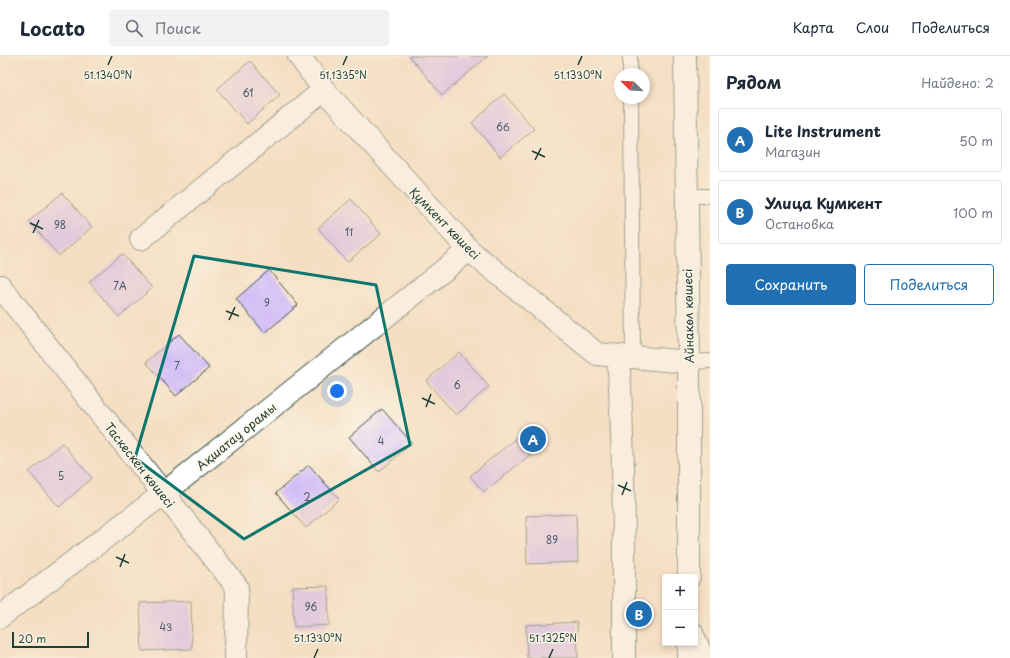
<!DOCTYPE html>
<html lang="ru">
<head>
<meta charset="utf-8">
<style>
  :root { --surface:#fff; --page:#f2f2f3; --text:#1f2937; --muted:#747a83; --line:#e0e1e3; --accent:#1f6fb2 }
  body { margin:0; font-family:"Playpen Sans",sans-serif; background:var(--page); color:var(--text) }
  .controls { position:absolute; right:12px; bottom:12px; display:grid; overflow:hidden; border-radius:4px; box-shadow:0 2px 6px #0003 }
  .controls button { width:36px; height:36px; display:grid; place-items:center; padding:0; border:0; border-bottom:1px solid var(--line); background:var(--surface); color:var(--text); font:20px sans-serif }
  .compass { position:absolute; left:614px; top:12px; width:36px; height:36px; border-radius:50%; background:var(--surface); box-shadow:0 2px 6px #0003; rotate:294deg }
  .scale { position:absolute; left:12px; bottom:10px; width:77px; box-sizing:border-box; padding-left:4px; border:2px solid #1f3d34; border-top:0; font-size:11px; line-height:14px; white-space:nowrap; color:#1f3d34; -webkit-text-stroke:3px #fcf5e5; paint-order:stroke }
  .you { position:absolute; left:337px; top:335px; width:14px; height:14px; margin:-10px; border:3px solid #fff; border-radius:50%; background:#1a73e8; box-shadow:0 0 0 6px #1a73e833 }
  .badge { display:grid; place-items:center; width:26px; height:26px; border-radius:50%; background:var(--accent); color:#fff; font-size:13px; font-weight:700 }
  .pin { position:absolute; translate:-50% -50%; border:2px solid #fff; box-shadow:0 1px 4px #0006 }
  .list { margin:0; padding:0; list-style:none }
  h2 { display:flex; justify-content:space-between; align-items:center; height:52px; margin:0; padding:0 16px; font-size:17px }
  h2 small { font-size:13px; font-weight:400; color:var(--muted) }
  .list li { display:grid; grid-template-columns:26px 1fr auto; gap:12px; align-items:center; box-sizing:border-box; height:64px; margin:0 8px 8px; padding:0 8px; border:1px solid var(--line); border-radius:4px }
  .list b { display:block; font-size:15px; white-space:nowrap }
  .list p { margin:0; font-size:13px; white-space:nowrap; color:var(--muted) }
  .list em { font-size:13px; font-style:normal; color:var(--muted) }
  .actions { display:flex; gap:8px; padding:12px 16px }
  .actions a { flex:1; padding:9px 0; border:1px solid var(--accent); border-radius:4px; text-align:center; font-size:14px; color:var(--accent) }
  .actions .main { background:var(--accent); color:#fff }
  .icon { flex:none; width:22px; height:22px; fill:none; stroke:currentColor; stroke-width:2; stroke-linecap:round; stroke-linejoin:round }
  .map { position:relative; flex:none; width:710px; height:602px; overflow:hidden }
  header { display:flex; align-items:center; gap:24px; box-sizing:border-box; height:56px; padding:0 20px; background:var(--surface); border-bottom:1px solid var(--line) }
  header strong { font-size:19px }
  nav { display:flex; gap:22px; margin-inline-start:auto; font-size:14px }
  .search { width:280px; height:36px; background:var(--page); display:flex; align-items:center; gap:10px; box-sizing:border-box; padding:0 14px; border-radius:4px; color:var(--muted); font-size:15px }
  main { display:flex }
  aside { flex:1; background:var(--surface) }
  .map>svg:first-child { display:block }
</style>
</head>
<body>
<header>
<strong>Locato</strong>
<div class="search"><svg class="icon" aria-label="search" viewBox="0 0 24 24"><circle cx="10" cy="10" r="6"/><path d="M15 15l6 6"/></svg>Поиск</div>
<nav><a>Карта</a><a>Слои</a><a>Поделиться</a></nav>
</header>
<main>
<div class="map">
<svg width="710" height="602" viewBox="0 0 710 602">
  <rect width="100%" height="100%" fill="#fcf5e5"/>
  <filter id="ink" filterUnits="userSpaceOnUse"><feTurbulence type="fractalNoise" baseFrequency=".025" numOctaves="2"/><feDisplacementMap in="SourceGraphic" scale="8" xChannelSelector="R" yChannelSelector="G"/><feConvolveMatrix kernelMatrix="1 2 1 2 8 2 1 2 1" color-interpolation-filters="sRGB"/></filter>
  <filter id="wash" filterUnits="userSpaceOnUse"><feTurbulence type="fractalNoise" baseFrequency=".012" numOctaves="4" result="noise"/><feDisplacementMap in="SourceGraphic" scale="16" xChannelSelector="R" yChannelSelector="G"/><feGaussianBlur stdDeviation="0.9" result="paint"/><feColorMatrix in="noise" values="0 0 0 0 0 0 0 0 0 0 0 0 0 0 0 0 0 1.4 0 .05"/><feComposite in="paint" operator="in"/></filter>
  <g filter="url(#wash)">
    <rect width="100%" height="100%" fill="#f4dfc3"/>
    <g id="blocks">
      <path fill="#cbb1fb" d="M 409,0 L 488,0 L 442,39 Z
        M 250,5 L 280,39 L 247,68 L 217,33 Z
        M 504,38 L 534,73 L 500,101 L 472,67 Z
        M 62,137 L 92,171 L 59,200 L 29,165 Z
        M 351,143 L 381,178 L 347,206 L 318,172 Z
        M 122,198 L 152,232 L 119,261 L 89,226 Z
        M 269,214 L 298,249 L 265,277 L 236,243 Z
        M 179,278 L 209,312 L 176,340 L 146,306 Z
        M 459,296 L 489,331 L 456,359 L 426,325 Z
        M 382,353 L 412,387 L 379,416 L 349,381 Z
        M 532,369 L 546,386 L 484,436 L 470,420 Z
        M 62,387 L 92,422 L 59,451 L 29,416 Z
        M 309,409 L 339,443 L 306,472 L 276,437 Z
        M 576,458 L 578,506 L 527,508 L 526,460 Z
        M 328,530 L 329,569 L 294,571 L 292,531 Z
        M 191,545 L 192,593 L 142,595 L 140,547 Z
        M 577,566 L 578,602 L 527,602 L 526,569 Z"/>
    </g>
  </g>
  <g filter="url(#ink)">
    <use href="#blocks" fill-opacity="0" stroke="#3f5549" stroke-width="1"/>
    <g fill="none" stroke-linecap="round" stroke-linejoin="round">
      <g stroke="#3f5549" stroke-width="16">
        <path id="service" d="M 630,0 L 630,18
          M 631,42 L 633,301
          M 686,140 L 710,140
          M 689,306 L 710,305
          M 695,574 L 707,602"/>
      </g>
      <g stroke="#3f5549" stroke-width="24">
        <path id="minor" d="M 299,0 L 324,34 L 469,194 L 597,298 L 689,306
          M 141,183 L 324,34
          M 0,230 L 237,531 L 236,602
          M 618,300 C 625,400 624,501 624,602
          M 0,561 L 163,438 L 469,194"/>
      </g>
      <g stroke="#3f5549" stroke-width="24">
        <path id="secondary" d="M 685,0 L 689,306 L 689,521
          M 689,587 L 689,602"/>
      </g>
      <use href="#service" stroke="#fff" stroke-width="14"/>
      <use href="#minor" stroke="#fff" stroke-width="22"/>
      <use href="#secondary" stroke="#fff" stroke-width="22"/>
    </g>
  </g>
  <path d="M0 0H710V602H0ZM 194,200 L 376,229 L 410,389 L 244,483 L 135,402 Z" fill="#f4dfc3" fill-opacity=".55" fill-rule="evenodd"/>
  <path fill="none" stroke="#0f766e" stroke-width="3" stroke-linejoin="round" d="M 194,200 L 376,229 L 410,389 L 244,483 L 135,402 Z"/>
  <path fill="none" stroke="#1f3d34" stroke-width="1.5" d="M 108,9 L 112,0M 343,9 L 347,0M 578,9 L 582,0M 532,95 L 545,101M 535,104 L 541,92M 30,167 L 43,173M 33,177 L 39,164M 226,255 L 239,260M 229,264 L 235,251M 422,342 L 435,348M 426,351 L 431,338M 618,429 L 631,435M 622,439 L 627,426M 116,501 L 129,507M 120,511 L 125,498M 314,602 L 318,593M 549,602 L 553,593"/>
  <g text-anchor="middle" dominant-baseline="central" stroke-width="3" stroke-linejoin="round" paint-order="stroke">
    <g font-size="10" fill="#4a5a66">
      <text x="248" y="36">61</text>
      <text x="503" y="70">66</text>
      <text x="60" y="168">98</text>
      <text x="349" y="175">11</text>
      <text x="120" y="229">7А</text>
      <text x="267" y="246">9</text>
      <text x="177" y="309">7</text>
      <text x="457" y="328">6</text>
      <text x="381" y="384">4</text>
      <text x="61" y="419">5</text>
      <text x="307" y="440">2</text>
      <text x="552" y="483">89</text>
      <text x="311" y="550">96</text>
      <text x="166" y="570">43</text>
    </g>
    <g font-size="12" fill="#1f3d34" stroke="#fcf5e5">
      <text transform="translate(445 167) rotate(46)">Құмкент көшесі</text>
      <text transform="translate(688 260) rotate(-91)">Айнакөл көшесі</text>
      <text transform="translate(236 380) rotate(-39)">Ақшатау орамы</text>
      <text transform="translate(140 409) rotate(52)">Таскескен көшесі</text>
    </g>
  </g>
  <g font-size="10" text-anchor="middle" fill="#1f3d34" stroke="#fcf5e5" stroke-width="3" stroke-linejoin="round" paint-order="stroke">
    <text x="108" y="23">51.1340°N</text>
    <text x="578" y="23">51.1330°N</text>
    <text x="343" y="23">51.1335°N</text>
    <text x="318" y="586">51.1330°N</text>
    <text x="553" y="586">51.1325°N</text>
  </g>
</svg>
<div class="controls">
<button>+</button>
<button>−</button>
</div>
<svg class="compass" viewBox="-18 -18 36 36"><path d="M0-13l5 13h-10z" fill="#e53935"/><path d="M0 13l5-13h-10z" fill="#747a83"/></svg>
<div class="scale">20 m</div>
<div class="you"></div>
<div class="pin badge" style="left:533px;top:383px">A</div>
<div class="pin badge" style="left:639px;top:558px">B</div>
</div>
<aside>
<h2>Рядом<small>Найдено: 2</small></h2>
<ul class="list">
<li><span class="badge">A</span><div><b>Lite Instrument</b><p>Магазин</p></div><em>50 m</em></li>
<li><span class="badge">B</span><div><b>Улица Кумкент</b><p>Остановка</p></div><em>100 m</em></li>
</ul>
<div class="actions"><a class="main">Сохранить</a><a>Поделиться</a></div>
</aside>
</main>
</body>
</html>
